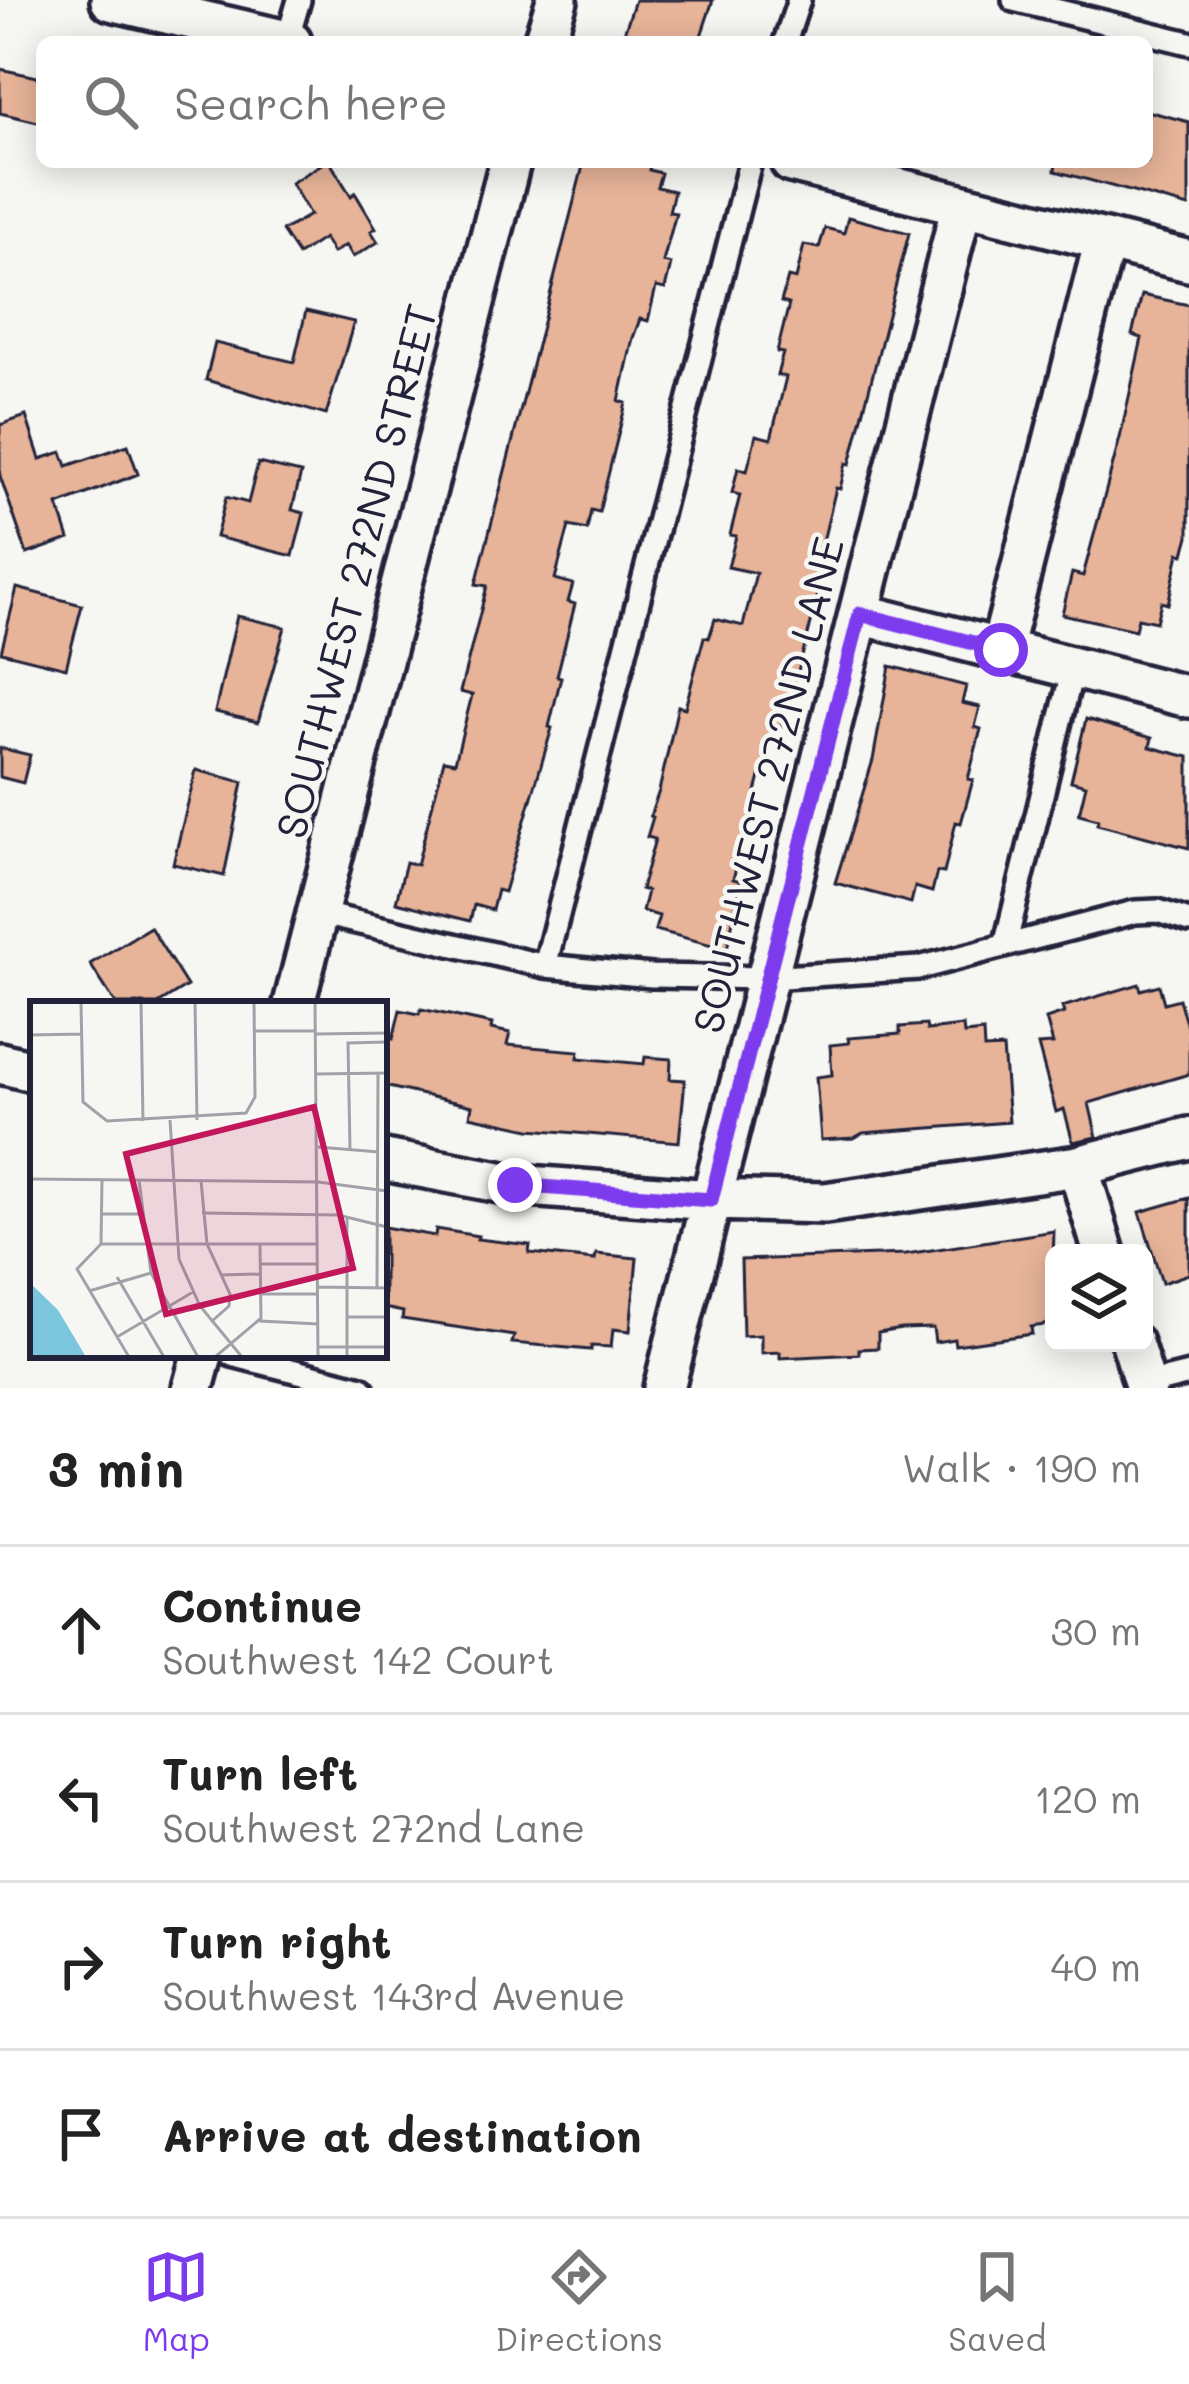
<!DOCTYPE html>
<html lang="en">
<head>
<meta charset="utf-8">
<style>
  :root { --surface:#fff; --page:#f6f6f6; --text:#222; --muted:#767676; --line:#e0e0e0; --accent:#7c3aed }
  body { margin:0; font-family:Mali,sans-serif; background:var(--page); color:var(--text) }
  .controls { position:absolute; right:36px; bottom:36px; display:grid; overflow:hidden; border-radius:18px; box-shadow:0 6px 30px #0003 }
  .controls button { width:108px; height:108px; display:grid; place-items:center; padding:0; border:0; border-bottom:3px solid var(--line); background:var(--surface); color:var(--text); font:60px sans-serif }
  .stop { position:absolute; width:36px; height:36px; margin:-27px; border:9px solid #7c3aed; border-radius:50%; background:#fff }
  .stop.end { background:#7c3aed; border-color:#fff; box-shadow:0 3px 12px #0008 }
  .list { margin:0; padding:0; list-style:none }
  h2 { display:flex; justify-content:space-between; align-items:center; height:156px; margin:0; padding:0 48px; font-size:51px }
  h2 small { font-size:39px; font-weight:400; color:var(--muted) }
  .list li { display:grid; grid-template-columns:78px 1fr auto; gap:36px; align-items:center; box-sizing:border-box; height:168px; padding:0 48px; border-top:3px solid var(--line) }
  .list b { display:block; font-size:45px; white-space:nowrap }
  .list p { margin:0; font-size:39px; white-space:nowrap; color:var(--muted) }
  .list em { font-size:39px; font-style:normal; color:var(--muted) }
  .icon { flex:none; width:66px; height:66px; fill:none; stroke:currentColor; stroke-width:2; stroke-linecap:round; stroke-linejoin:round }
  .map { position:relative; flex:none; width:1189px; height:1388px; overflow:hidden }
  .search { position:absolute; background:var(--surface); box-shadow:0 6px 30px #0003; left:36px; right:36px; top:36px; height:132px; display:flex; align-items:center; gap:30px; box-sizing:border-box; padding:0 42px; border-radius:18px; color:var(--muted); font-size:45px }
  .sheet { height:828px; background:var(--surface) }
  nav { display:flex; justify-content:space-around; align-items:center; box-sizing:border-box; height:168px; border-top:3px solid var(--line); background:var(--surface); font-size:33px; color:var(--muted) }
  nav a { display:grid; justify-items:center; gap:6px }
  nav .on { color:var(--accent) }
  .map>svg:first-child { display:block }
</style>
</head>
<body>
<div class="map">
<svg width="1189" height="1388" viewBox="0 0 1189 1388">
  <rect width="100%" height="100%" fill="#f6f6f2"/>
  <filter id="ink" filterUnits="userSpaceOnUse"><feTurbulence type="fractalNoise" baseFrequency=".00833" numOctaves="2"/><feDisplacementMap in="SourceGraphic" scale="24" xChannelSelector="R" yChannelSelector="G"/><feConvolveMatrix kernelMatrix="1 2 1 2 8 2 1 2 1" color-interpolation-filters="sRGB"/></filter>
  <g filter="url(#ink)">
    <path fill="#e7b499" stroke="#22223b" stroke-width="3" d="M 635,0 L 713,0 L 699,42 L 621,42 Z
      M 0,69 L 42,78 L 42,123 L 0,113 Z
      M 1147,111 L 1189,122 L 1189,207 L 1055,171 L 1056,162 L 1147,162 Z
      M 325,162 L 330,162 L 351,196 L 355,193 L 376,228 L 371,231 L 378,242 L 353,257 L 346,245 L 333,253 L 324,238 L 298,255 L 282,231 L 310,215 L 291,183 Z
      M 584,162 L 651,162 L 649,170 L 661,173 L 657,187 L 674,191 L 669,212 L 676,213 L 663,262 L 671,264 L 665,289 L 656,287 L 648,321 L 640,319 L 633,338 L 619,401 L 626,403 L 599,512 L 591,510 L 587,530 L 569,526 L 555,579 L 573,584 L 568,602 L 575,604 L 557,676 L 561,677 L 549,727 L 552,728 L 504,892 L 497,890 L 492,910 L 474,905 L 470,921 L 396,902 L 406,862 L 417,865 L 444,760 L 455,762 L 472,695 L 460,692 L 487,586 L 476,584 Z
      M 848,217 L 909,233 L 850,464 L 846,463 L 840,489 L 836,488 L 818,562 L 825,564 L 810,627 L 783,726 L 774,724 L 733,879 L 741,881 L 727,949 L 655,930 L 659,916 L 642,911 L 647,891 L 641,889 L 655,839 L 647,837 L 653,817 L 650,816 L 659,791 L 678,706 L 685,708 L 704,637 L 709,638 L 715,619 L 743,626 L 756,573 L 728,567 L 736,536 L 730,535 L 740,495 L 732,493 L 738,468 L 747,471 L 756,435 L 771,439 L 786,377 L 777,375 L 783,353 L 777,352 L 789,304 L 781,302 L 788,277 L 796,279 L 804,245 L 819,248 L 825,228 L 844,233 Z
      M 1142,295 L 1189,305 L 1189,536 L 1184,554 L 1179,553 L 1168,604 L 1161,602 L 1156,622 L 1138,618 L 1135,630 L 1062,614 L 1072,573 L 1083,576 L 1120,438 L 1142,338 L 1132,335 Z
      M 306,311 L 354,322 L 326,415 L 206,380 L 215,343 L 294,362 Z
      M 26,416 L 40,459 L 62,452 L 67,466 L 128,445 L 138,474 L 58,505 L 69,539 L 27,554 L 0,476 L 0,425 Z
      M 258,463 L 301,473 L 292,510 L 304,513 L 293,556 L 216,537 L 226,497 L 248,503 Z
      M 17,588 L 82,605 L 66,668 L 1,652 Z
      M 237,616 L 285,627 L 258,722 L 215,712 Z
      M 890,666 L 966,686 L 962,703 L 980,707 L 975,727 L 981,729 L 968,779 L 973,780 L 961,823 L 956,822 L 944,873 L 937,872 L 932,892 L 915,887 L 911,903 L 835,883 L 873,760 Z
      M 1086,719 L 1152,738 L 1150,747 L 1189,757 L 1189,848 L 1097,824 L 1098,819 L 1079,814 L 1086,785 L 1071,781 Z
      M 0,748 L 30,755 L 23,783 L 0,777 Z
      M 196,770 L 243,782 L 224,876 L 173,864 Z
      M 150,927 L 187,986 L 158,1004 L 116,1004 L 90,964 Z
      M 1139,984 L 1141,990 L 1159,985 L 1164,1003 L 1179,999 L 1189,1033 L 1189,1074 L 1089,1103 L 1097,1137 L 1073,1142 L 1064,1109 L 1056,1112 L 1038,1045 L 1053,1044 L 1046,1019 L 1064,1013 L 1062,1007 Z
      M 421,1009 L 492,1024 L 491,1029 L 510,1033 L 507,1045 L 579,1051 L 578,1058 L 644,1064 L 645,1057 L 671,1059 L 670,1079 L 685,1080 L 679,1142 L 530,1129 L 470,1116 L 472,1106 L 384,1086 L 384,1036 L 393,1039 L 400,1010 L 419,1014 Z
      M 926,1025 L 927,1030 L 963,1026 L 964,1034 L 983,1032 L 984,1049 L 1003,1048 L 1009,1122 L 863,1133 L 854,1138 L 821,1140 L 816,1077 L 832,1075 L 830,1045 L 849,1043 L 848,1038 L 900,1034 L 900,1027 Z
      M 1189,1198 L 1189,1274 L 1162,1283 L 1140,1212 Z
      M 384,1227 L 435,1236 L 436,1229 L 478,1236 L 477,1239 L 530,1245 L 529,1253 L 595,1260 L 596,1254 L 637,1258 L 630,1331 L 613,1329 L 611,1347 L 591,1346 L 591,1350 L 512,1343 L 514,1336 L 402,1319 L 403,1312 L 384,1308 Z
      M 1054,1231 L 1051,1324 L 1031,1327 L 1032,1334 L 955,1345 L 954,1339 L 935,1342 L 933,1328 L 902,1329 L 878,1333 L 878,1348 L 859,1349 L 859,1354 L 780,1358 L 780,1352 L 761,1353 L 761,1335 L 743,1336 L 741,1260 L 906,1254 Z"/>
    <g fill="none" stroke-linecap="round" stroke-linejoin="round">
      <g stroke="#22223b" stroke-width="30">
        <path id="lane" d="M 1014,0 L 1189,43
          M 287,41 L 299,0
          M 785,42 L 799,0
          M 317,913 L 545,966 L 652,976 L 767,978 L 919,968 L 1135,912 L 1158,911 L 1189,921
          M 1005,946 L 1073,668
          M 545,966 L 750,162
          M 232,1355 L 362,1388
          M 1137,1387 L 1189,1374"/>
      </g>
      <g stroke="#22223b" stroke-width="48">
        <path id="street" d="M 111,0 L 291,42
          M 544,42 L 557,0
          M 791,162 L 1189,261
          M 860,614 L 1189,697
          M 1001,650 L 1105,240
          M 294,1004 L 510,162
          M 0,1063 L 33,1071
          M 384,1160 L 515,1185 L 711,1200 L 825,1203 L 1078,1166 L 1189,1138
          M 1078,1166 L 1104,1253
          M 1132,1343 L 1146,1388
          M 193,1388 L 202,1355
          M 664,1388 L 962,205"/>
      </g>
      <use href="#lane" stroke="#f6f6f2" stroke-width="21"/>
      <use href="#street" stroke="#f6f6f2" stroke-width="39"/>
    </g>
  </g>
  <g fill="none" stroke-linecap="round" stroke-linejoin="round" filter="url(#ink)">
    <path stroke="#7c3aed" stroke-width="15" d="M 515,1185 L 711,1200 L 860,614 L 1001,650"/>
  </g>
  <g text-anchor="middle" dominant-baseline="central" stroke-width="9" stroke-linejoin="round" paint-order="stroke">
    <g font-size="42" fill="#22223b" stroke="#f6f6f2">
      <text transform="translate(355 571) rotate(-76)">SOUTHWEST 272ND STREET</text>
      <text transform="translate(767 785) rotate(-76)">SOUTHWEST 272ND LANE</text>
    </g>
  </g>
  <g transform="translate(30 1001)">
    <rect width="357" height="357" fill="#f6f6f2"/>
    <path d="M 0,282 L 28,309 L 56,356 L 0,356 Z" fill="#7cc6dd"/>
    <path fill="none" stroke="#a1a1a9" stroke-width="3" d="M 51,1 L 53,101 L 77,120 L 216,112 L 225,96 L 224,1M 111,1 L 113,120M 165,1 L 167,119M 285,1 L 288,356M 224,30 L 286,30M 286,33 L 357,32M 0,34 L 52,33M 287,73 L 357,72M 140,119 L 149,258 L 170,305 L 212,356M 288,146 L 349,151M 320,148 L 318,42 L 357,41M 0,178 L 288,181 L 357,190M 72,179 L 71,243 L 47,268 L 99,356M 109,179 L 121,272 L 168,356M 171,180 L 177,243 L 200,293 L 199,305 L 181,321M 172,212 L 308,214 L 357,226M 72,213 L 109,213M 317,215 L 317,356M 71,243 L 288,243M 230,243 L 231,320 L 288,323M 230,263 L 288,263M 190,274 L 230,273M 87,276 L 134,356M 288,286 L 357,287M 347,286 L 348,72M 59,290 L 121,272M 229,293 L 288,293M 318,316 L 357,316M 87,336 L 163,291M 288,346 L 357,346M 185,356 L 230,318"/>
    <path fill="#c2185b" fill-opacity="0.15" stroke="#c2185b" stroke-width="6" d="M 284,106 L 323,267 L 136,313 L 96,153 Z"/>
    <rect width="357" height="357" fill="none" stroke="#22223b" stroke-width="6"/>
  </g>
</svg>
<div class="controls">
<button><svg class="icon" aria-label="layers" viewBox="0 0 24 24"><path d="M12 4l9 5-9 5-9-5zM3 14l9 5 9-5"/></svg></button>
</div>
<div class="stop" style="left:1001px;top:650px"></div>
<div class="stop end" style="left:515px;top:1185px"></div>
<div class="search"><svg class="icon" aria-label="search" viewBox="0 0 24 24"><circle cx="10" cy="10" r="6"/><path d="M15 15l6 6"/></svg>Search here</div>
</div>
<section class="sheet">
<h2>3 min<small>Walk · 190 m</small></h2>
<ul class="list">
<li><svg class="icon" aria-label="ahead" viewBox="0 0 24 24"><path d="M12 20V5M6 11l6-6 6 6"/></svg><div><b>Continue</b><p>Southwest 142 Court</p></div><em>30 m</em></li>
<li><svg class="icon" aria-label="left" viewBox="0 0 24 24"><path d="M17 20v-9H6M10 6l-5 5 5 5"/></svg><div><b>Turn left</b><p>Southwest 272nd Lane</p></div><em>120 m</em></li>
<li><svg class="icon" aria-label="right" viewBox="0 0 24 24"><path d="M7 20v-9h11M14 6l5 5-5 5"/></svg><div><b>Turn right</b><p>Southwest 143rd Avenue</p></div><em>40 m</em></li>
<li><svg class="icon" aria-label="arrive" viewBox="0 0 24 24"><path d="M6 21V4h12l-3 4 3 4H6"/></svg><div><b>Arrive at destination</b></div></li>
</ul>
</section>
<nav>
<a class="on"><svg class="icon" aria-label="map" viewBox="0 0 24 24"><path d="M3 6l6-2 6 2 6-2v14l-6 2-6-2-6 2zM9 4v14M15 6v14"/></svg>Map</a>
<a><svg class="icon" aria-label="directions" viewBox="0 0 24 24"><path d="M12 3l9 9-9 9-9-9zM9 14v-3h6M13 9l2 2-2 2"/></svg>Directions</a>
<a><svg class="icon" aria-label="saved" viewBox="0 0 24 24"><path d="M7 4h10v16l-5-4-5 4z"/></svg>Saved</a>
</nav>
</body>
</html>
